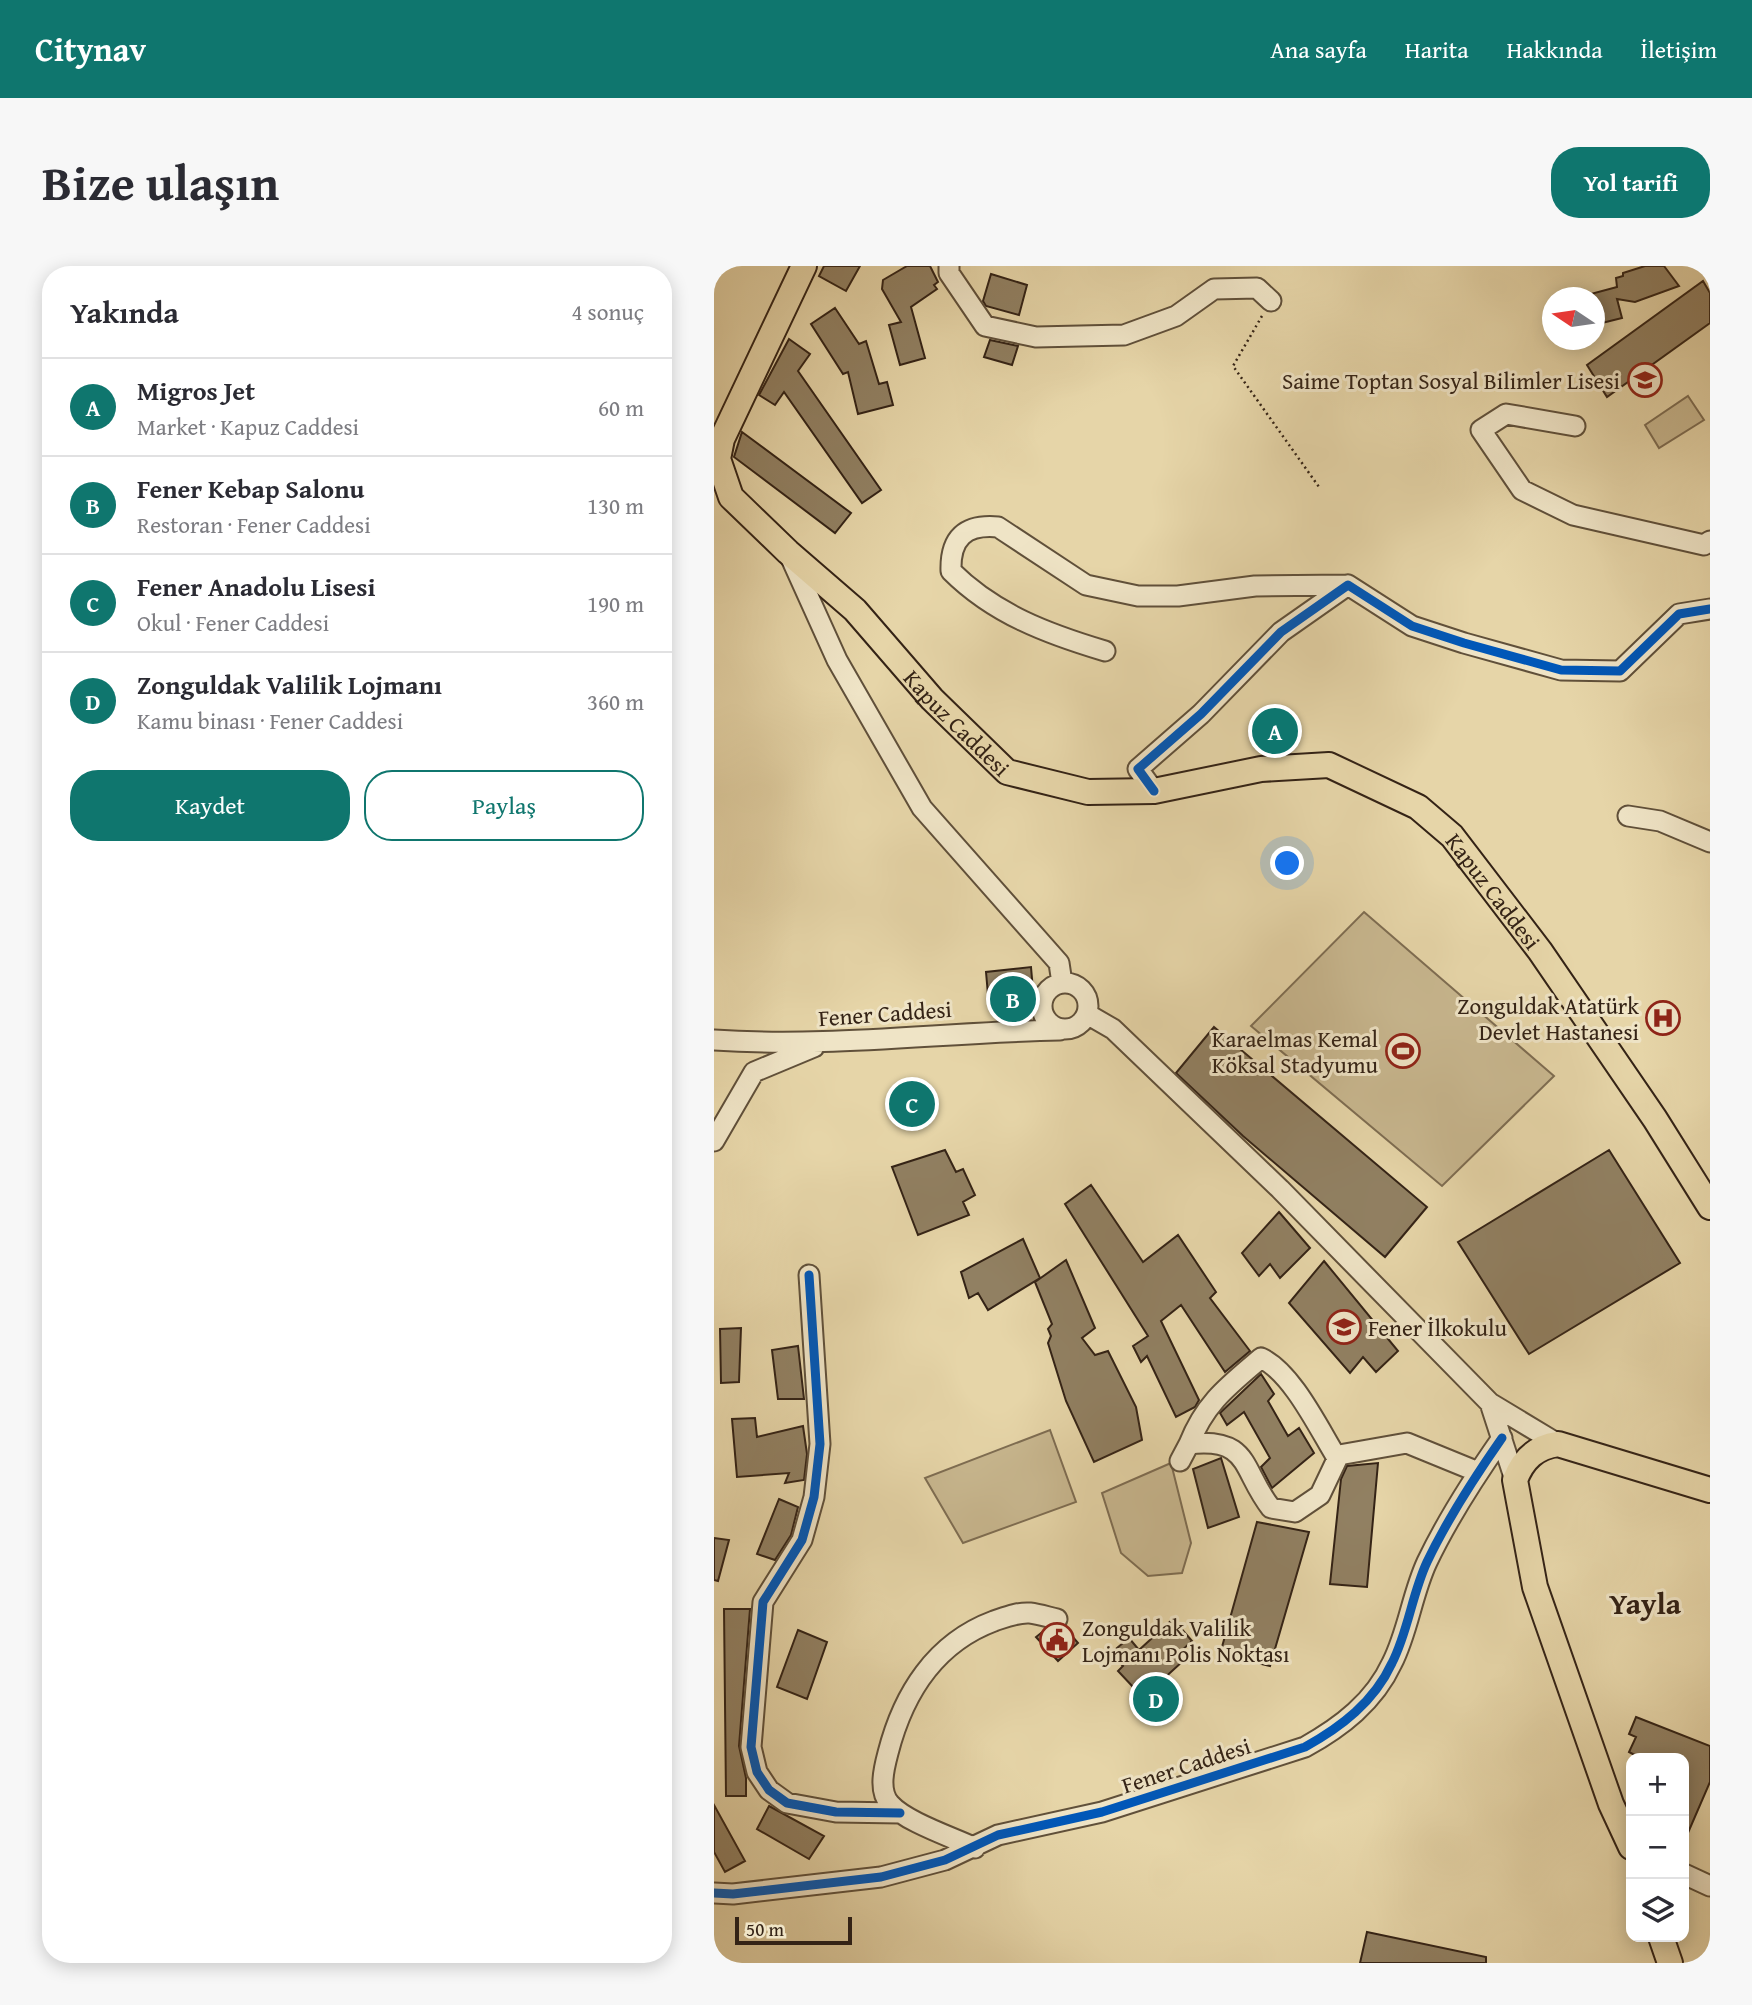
<!DOCTYPE html>
<html lang="tr">
<head>
<meta charset="utf-8">
<style>
  :root { --surface:#fff; --page:#f7f7f7; --text:#2b2b33; --muted:#7c7c81; --line:#e1e1e2; --accent:#0f766e }
  body { margin:0; font-family:"Gentium Book Plus",serif; background:var(--page); color:var(--text) }
  .controls { position:absolute; right:21px; bottom:21px; display:grid; overflow:hidden; border-radius:14px; box-shadow:0 4px 18px #0003 }
  .controls button { width:63px; height:63px; display:grid; place-items:center; padding:0; border:0; border-bottom:2px solid var(--line); background:var(--surface); color:var(--text); font:35px sans-serif }
  .compass { position:absolute; left:828px; top:21px; width:63px; height:63px; border-radius:50%; background:var(--surface); box-shadow:0 4px 18px #0003; rotate:283deg }
  .scale { position:absolute; left:21px; bottom:18px; width:117px; box-sizing:border-box; padding-left:7px; border:4px solid #342316; border-top:0; font-size:19px; line-height:24px; white-space:nowrap; color:#342316; -webkit-text-stroke:5px #efe4c6; paint-order:stroke }
  .you { position:absolute; left:574px; top:598px; width:24px; height:24px; margin:-18px; border:5px solid #fff; border-radius:50%; background:#1a73e8; box-shadow:0 0 0 10px #1a73e833 }
  .badge { display:grid; place-items:center; width:46px; height:46px; border-radius:50%; background:var(--accent); color:#fff; font-size:23px; font-weight:700 }
  .pin { position:absolute; translate:-50% -50%; border:4px solid #fff; box-shadow:0 2px 7px #0006 }
  .list { margin:0; padding:0; list-style:none }
  h2 { display:flex; justify-content:space-between; align-items:center; height:91px; margin:0; padding:0 28px; font-size:30px }
  h2 small { font-size:23px; font-weight:400; color:var(--muted) }
  .list li { display:grid; grid-template-columns:46px 1fr auto; gap:21px; align-items:center; box-sizing:border-box; height:98px; padding:0 28px; border-top:2px solid var(--line) }
  .list b { display:block; font-size:26px; white-space:nowrap }
  .list p { margin:0; font-size:23px; white-space:nowrap; color:var(--muted) }
  .list em { font-size:23px; font-style:normal; color:var(--muted) }
  .actions { display:flex; gap:14px; padding:21px 28px }
  .actions a { flex:1; padding:16px 0; border:2px solid var(--accent); border-radius:28px; text-align:center; font-size:24px; color:var(--accent) }
  .actions .main { background:var(--accent); color:#fff }
  .icon { flex:none; width:38px; height:38px; fill:none; stroke:currentColor; stroke-width:2; stroke-linecap:round; stroke-linejoin:round }
  .map { position:relative; flex:none; width:996px; height:1697px; overflow:hidden; border-radius:28px }
  header { display:flex; align-items:center; gap:42px; box-sizing:border-box; height:98px; padding:0 35px; background:var(--accent); color:#fff }
  header strong { font-size:33px }
  nav { display:flex; gap:38px; margin-inline-start:auto; font-size:24px }
  .intro { display:flex; align-items:center; justify-content:space-between; box-sizing:border-box; height:168px; padding:0 42px }
  h1 { margin:0; font-size:49px }
  .button { padding:18px 32px; border-radius:28px; background:var(--accent); color:#fff; font-size:24px; font-weight:700 }
  main { display:flex; gap:42px; padding:0 42px }
  aside { flex:1; background:var(--surface); border-radius:28px; box-shadow:0 4px 18px #0003 }
  .map>svg:first-child { display:block }
</style>
</head>
<body>
<header>
<strong>Citynav</strong>
<nav><a>Ana sayfa</a><a>Harita</a><a>Hakkında</a><a>İletişim</a></nav>
</header>
<div class="intro"><h1>Bize ulaşın</h1><a class="button">Yol tarifi</a></div>
<main>
<aside>
<h2>Yakında<small>4 sonuç</small></h2>
<ul class="list">
<li><span class="badge">A</span><div><b>Migros Jet</b><p>Market · Kapuz Caddesi</p></div><em>60 m</em></li>
<li><span class="badge">B</span><div><b>Fener Kebap Salonu</b><p>Restoran · Fener Caddesi</p></div><em>130 m</em></li>
<li><span class="badge">C</span><div><b>Fener Anadolu Lisesi</b><p>Okul · Fener Caddesi</p></div><em>190 m</em></li>
<li><span class="badge">D</span><div><b>Zonguldak Valilik Lojmanı</b><p>Kamu binası · Fener Caddesi</p></div><em>360 m</em></li>
</ul>
<div class="actions"><a class="main">Kaydet</a><a>Paylaş</a></div>
</aside>
<div class="map">
<svg width="996" height="1697" viewBox="0 0 996 1697">
  <rect width="100%" height="100%" fill="#e6d5a8"/>
  <filter id="stains"><feTurbulence type="fractalNoise" baseFrequency=".00286" numOctaves="4"/><feColorMatrix values="0 0 0 0 .2 0 0 0 0 .09 0 0 0 0 .02 0 0 0 .5 -.17"/></filter>
  <radialGradient id="worn" r=".72"><stop offset=".6" stop-color="#630" stop-opacity="0"/><stop offset="1" stop-color="#630" stop-opacity=".3"/></radialGradient>
  <path fill="#c8b78f" stroke="#7e6d52" stroke-width="2" d="M 974,130 L 990,154 L 945,182 L 931,159 Z
    M 650,646 L 840,810 L 728,920 L 537,760 Z
    M 336,1164 L 362,1236 L 249,1277 L 211,1212 Z
    M 457,1197 L 477,1277 L 468,1307 L 434,1310 L 407,1287 L 388,1227 Z"/>
  <path fill="#918062" stroke="#342316" stroke-width="2" d="M 110,0 L 146,0 L 132,25 L 105,10 Z
    M 193,0 L 216,0 L 224,16 L 220,19 L 223,23 L 197,41 L 211,92 L 186,99 L 175,59 L 187,56 L 168,23 L 169,14 Z
    M 931,0 L 950,0 L 965,20 L 921,36 L 903,33 L 908,52 L 880,59 L 880,31 L 873,29 L 903,21 L 902,12 L 909,10 L 909,7 Z
    M 277,8 L 313,19 L 305,49 L 272,40 L 269,35 Z
    M 989,15 L 996,27 L 996,57 L 893,131 L 873,99 Z
    M 121,42 L 145,78 L 152,75 L 165,118 L 173,116 L 179,139 L 144,148 L 134,106 L 129,108 L 97,58 Z
    M 75,73 L 96,88 L 84,105 L 167,224 L 148,237 L 70,126 L 61,139 L 45,129 Z
    M 276,74 L 304,80 L 298,99 L 270,91 Z
    M 28,166 L 137,247 L 121,267 L 20,191 Z
    M 317,701 L 320,736 L 275,740 L 272,706 Z
    M 500,761 L 713,941 L 671,991 L 529,870 L 462,807 Z
    M 231,884 L 242,906 L 249,903 L 261,929 L 249,936 L 255,949 L 204,969 L 178,901 Z
    M 895,884 L 966,997 L 815,1088 L 744,976 Z
    M 377,919 L 429,996 L 464,969 L 502,1026 L 496,1032 L 536,1085 L 511,1106 L 467,1039 L 447,1055 L 485,1134 L 481,1141 L 462,1151 L 433,1090 L 427,1096 L 419,1080 L 434,1070 L 351,938 Z
    M 565,946 L 596,982 L 566,1012 L 556,998 L 545,1010 L 528,987 Z
    M 309,973 L 326,1012 L 274,1044 L 264,1027 L 255,1032 L 247,1006 Z
    M 352,994 L 381,1062 L 368,1072 L 381,1089 L 394,1085 L 422,1141 L 428,1174 L 380,1196 L 352,1135 L 334,1077 L 337,1070 L 334,1063 L 338,1058 L 321,1016 Z
    M 610,995 L 684,1085 L 662,1106 L 649,1091 L 636,1107 L 575,1037 Z
    M 27,1062 L 25,1116 L 7,1117 L 6,1063 Z
    M 84,1080 L 90,1133 L 64,1133 L 58,1084 Z
    M 547,1108 L 560,1128 L 554,1135 L 574,1170 L 585,1162 L 600,1187 L 558,1222 L 547,1201 L 556,1192 L 530,1146 L 513,1159 L 506,1147 Z
    M 41,1152 L 43,1171 L 89,1160 L 93,1188 L 90,1214 L 71,1217 L 75,1207 L 23,1211 L 18,1153 Z
    M 507,1192 L 525,1251 L 494,1262 L 479,1203 Z
    M 664,1197 L 653,1321 L 616,1318 L 627,1213 L 633,1200 Z
    M 65,1233 L 84,1241 L 77,1269 L 61,1294 L 43,1288 Z
    M 543,1256 L 595,1266 L 556,1400 L 506,1388 Z
    M 0,1272 L 15,1274 L 4,1315 L 0,1314 Z
    M 10,1343 L 36,1343 L 25,1480 L 32,1512 L 32,1530 L 12,1530 Z
    M 459,1353 L 478,1375 L 463,1389 L 469,1395 L 435,1426 L 426,1416 L 420,1422 L 404,1405 L 409,1400 L 397,1387 L 415,1372 L 425,1384 Z
    M 351,1362 L 364,1377 L 344,1395 L 322,1371 L 332,1363 L 346,1365 Z
    M 84,1364 L 113,1376 L 93,1433 L 63,1421 Z
    M 922,1451 L 996,1480 L 996,1516 L 970,1576 L 970,1492 L 926,1492 L 915,1486 L 922,1471 L 915,1468 Z
    M 0,1539 L 31,1595 L 11,1606 L 0,1586 Z
    M 55,1540 L 110,1570 L 95,1593 L 43,1563 Z
    M 653,1666 L 772,1691 L 772,1697 L 646,1697 Z"/>
  <g fill="none" stroke-linecap="round" stroke-linejoin="round">
    <g stroke="#60503a" stroke-width="23">
      <path id="minor" d="M 235,0 L 235,7 L 271,60 L 322,71 L 410,69 L 462,50 L 500,23 L 543,22 L 557,35
        M 861,160 L 792,148 L 767,164 L 808,224 L 859,249 L 990,279 L 996,275
        M 76,290 L 123,394 L 208,542 L 345,697 L 348,717
        M 391,385 C 334,368 280,348 237,305 C 236,272 251,258 284,261 L 372,319 L 424,330 L 464,330 L 541,320 L 634,319
        M 440,525 L 424,503 L 487,448 L 567,366 L 634,319 L 698,360 L 750,377 L 847,404 L 906,405 L 965,348 L 996,343
        M 914,550 L 946,555 L 996,576
        M328 740a23 23 0 1 1 46 0a23 23 0 1 1-46 0Z
        M 373,748 L 399,763 L 566,923 L 776,1137 L 844,1178
        M 0,774 C 115,782 231,766 346,764
        M 0,875 L 40,806 L 100,781
        M 95,1009 L 106,1178 L 100,1231 L 88,1274 L 49,1336 L 37,1481 L 43,1506 L 55,1524 L 73,1537 L 122,1546 L 186,1547
        M 776,1137 L 801,1214
        M 475,1178 C 491,1137 514,1120 547,1092 C 578,1106 605,1163 623,1192
        M 466,1195 L 475,1178 C 537,1171 527,1204 557,1242 L 581,1246 L 606,1229 L 625,1189 L 693,1177 L 764,1206
        M 261,1582 C 238,1571 192,1556 176,1538 C 164,1525 170,1502 174,1487 C 189,1428 221,1377 280,1355 C 292,1351 304,1346 316,1347 C 325,1348 334,1351 343,1353
        M 970,1608 L 996,1620
        M 0,1627 L 19,1628 L 167,1611 L 231,1594 L 284,1569 L 388,1546 L 591,1481 C 627,1461 660,1436 678,1397 C 694,1366 698,1328 713,1296 C 734,1252 760,1212 788,1172"/>
    </g>
    <g stroke="#342316" stroke-width="28">
      <g id="major">
        <path id="s1" d="M 90,0 L 8,173 L 4,193 L 17,231 L 74,286 L 141,344 L 218,433 L 293,506 L 374,526 L 440,525 L 547,503 L 615,499 L 704,541 L 738,570 L 826,685 L 941,853 L 996,941"/>
        <path d="M 917,1581 L 897,1538 L 821,1321 L 801,1214 C 809,1193 822,1181 844,1178 L 996,1224"/>
        <path d="M 947,1671 L 956,1697"/>
      </g>
    </g>
    <path stroke="#342316" stroke-width="2.5" stroke-dasharray="2 3.5" stroke-linecap="butt" d="M 548,50 L 519,100 L 605,221"/>
    <use href="#minor" stroke="#efe4c6" stroke-width="19"/>
    <use href="#major" stroke="#e6d5a8" stroke-width="24"/>
    <g stroke="#efe4c6" stroke-width="13">
      <path id="cycleway" d="M 440,525 L 424,503 L 487,448 L 567,366 L 634,319 L 698,360 L 750,377 L 847,404 L 906,405 L 965,348 L 996,343
        M 95,1009 L 106,1178 L 100,1231 L 88,1274 L 49,1336 L 37,1481 L 43,1506 L 55,1524 L 73,1537 L 122,1546 L 186,1547
        M 0,1627 L 19,1628 L 167,1611 L 231,1594 L 284,1569 L 388,1546 L 591,1481 C 627,1461 660,1436 678,1397 C 694,1366 698,1328 713,1296 C 734,1252 760,1212 788,1172"/>
    </g>
    <use href="#cycleway" stroke="#0057b8" stroke-width="9"/>
  </g>
  <defs>
    <g id="school-ring" transform="scale(1.75)"><circle r="9.5" fill="#efe4c6" stroke="#8f2418" stroke-width="1.5"/><path d="M0-5L7-2L0 1L-7-2ZM-4 1L0 2.5L4 1V4Q0 6-4 4Z" fill="#8f2418"/></g>
    <g id="hospital-ring" transform="scale(1.75)"><circle r="9.5" fill="#efe4c6" stroke="#8f2418" stroke-width="1.5"/><path d="M-5-5h3v3.5h4V-5h3V5h-3V1.5h-4V5h-3Z" fill="#8f2418"/></g>
    <g id="stadium-ring" transform="scale(1.75)"><circle r="9.5" fill="#efe4c6" stroke="#8f2418" stroke-width="1.5"/><path d="M0-5a6.5 5 0 1 0 0 10a6.5 5 0 1 0 0-10ZM-3.5-1.8h7v3.6h-7Z" fill="#8f2418"/></g>
    <g id="civic-ring" transform="scale(1.75)"><circle r="9.5" fill="#efe4c6" stroke="#8f2418" stroke-width="1.5"/><path d="M-.6-6.5H3V-4.5H.6V-3L4-1V1h2V6H-6V1h2V-1L-.6-3ZM-1.2 2.5V6h2.4V2.5Z" fill="#8f2418"/></g>
  </defs>
  <g fill-rule="evenodd">
    <use href="#school-ring" x="931" y="114"/>
    <use href="#hospital-ring" x="949" y="752"/>
    <use href="#stadium-ring" x="689" y="785"/>
    <use href="#school-ring" x="630" y="1061"/>
    <use href="#civic-ring" x="343" y="1374"/>
  </g>
  <g text-anchor="middle" dominant-baseline="central" stroke-width="6" stroke-linejoin="round" paint-order="stroke">
    <g font-size="23" fill="#342316" stroke="#efe4c6" text-anchor="end">
      <text x="906" y="114">Saime Toptan Sosyal Bilimler Lisesi</text>
      <text x="925" y="739">Zonguldak Atatürk<tspan x="925" dy="26">Devlet Hastanesi</tspan></text>
      <text x="664" y="772">Karaelmas Kemal<tspan x="664" dy="26">Köksal Stadyumu</tspan></text>
      <text x="654" y="1061" text-anchor="start">Fener İlkokulu</text>
      <text x="368" y="1361" text-anchor="start">Zonguldak Valilik<tspan x="368" dy="26">Lojmanı Polis Noktası</tspan></text>
    </g>
    <g font-size="23" fill="#342316" stroke="#efe4c6">
      <text stroke="none"><textPath href="#s1" startOffset="572">Kapuz Caddesi</textPath></text>
      <text stroke="none"><textPath href="#s1" startOffset="1181">Kapuz Caddesi</textPath></text>
      <text transform="translate(171 747) rotate(-4)">Fener Caddesi</text>
      <text transform="translate(472 1499) rotate(-18)">Fener Caddesi</text>
    </g>
    <g font-size="30" font-weight="bold" fill="#342316" stroke="#efe4c6">
      <text x="931" y="1337">Yayla</text>
    </g>
  </g>
  <rect width="100%" height="100%" filter="url(#stains)"/>
  <rect width="100%" height="100%" fill="url(#worn)"/>
</svg>
<div class="controls">
<button>+</button>
<button>−</button>
<button><svg class="icon" aria-label="layers" viewBox="0 0 24 24"><path d="M12 4l9 5-9 5-9-5zM3 14l9 5 9-5"/></svg></button>
</div>
<svg class="compass" viewBox="-18 -18 36 36"><path d="M0-13l5 13h-10z" fill="#e53935"/><path d="M0 13l5-13h-10z" fill="#7c7c81"/></svg>
<div class="scale">50 m</div>
<div class="you"></div>
<div class="pin badge" style="left:561px;top:465px">A</div>
<div class="pin badge" style="left:299px;top:733px">B</div>
<div class="pin badge" style="left:198px;top:838px">C</div>
<div class="pin badge" style="left:442px;top:1433px">D</div>
</div>
</main>
</body>
</html>
